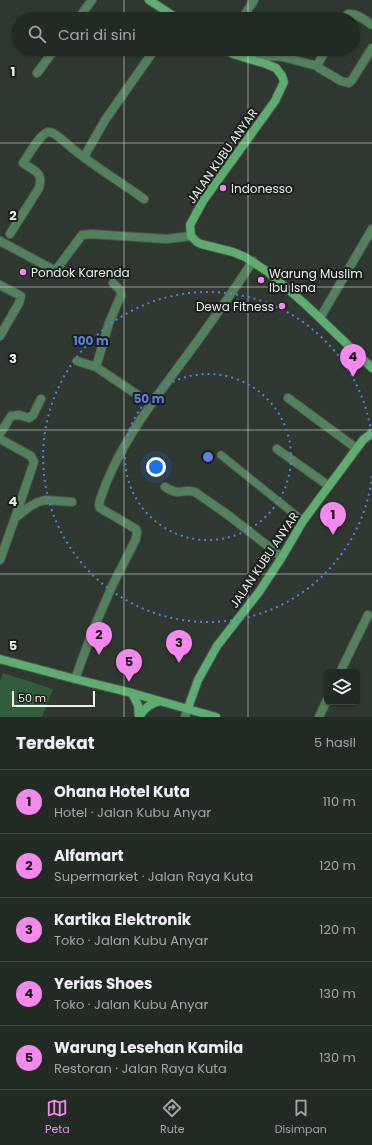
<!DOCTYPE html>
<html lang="id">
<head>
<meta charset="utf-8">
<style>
  :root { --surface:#222a24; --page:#2a322c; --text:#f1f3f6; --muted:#a2a7a6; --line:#3f4641; --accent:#f689ee }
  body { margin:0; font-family:Poppins,sans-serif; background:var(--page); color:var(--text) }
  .controls { position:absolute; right:12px; bottom:12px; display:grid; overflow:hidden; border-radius:6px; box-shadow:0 1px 3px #0004 }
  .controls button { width:36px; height:36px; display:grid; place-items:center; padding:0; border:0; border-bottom:1px solid var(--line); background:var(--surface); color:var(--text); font:20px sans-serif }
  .scale { position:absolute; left:12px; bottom:10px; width:83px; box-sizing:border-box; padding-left:4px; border:2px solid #ecf2ed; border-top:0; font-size:11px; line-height:14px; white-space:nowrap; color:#ecf2ed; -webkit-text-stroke:3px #1a1e1a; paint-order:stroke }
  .you { position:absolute; left:156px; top:467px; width:14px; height:14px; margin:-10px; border:3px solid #fff; border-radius:50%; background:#1a73e8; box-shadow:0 0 0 6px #1a73e833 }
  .badge { display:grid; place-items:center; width:26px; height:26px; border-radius:50%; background:var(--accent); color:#111; font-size:13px; font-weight:700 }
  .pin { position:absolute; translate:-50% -33px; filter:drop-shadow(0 1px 2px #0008) }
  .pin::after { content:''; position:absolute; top:21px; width:14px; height:12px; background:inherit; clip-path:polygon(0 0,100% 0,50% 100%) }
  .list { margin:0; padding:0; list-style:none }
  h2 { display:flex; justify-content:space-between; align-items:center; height:52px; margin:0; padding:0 16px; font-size:17px }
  h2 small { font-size:13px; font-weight:400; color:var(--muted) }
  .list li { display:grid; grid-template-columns:26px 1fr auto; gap:12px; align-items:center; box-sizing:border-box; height:64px; padding:0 16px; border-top:1px solid var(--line) }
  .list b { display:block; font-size:15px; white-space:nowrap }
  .list p { margin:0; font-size:13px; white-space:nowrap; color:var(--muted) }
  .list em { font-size:13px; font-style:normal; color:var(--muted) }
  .icon { flex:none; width:22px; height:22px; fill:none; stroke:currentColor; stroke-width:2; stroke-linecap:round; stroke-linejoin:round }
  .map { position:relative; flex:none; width:372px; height:717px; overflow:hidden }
  .search { position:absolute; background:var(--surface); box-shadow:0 1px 3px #0004; left:12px; right:12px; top:12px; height:44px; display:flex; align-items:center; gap:10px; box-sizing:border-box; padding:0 14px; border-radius:22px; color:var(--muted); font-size:15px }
  .sheet { height:372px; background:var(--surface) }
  nav { display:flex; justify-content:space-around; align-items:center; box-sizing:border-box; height:56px; border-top:1px solid var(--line); background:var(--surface); font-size:11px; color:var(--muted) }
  nav a { display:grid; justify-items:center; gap:2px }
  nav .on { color:var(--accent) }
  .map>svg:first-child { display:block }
</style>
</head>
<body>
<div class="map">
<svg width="372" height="717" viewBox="0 0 372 717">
  <rect width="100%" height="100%" fill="#2e3830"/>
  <path fill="#315d3b" d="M 3,673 L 53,689 L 42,717 L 0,717 L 0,682 Z"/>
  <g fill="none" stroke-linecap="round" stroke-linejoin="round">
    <g stroke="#4c564e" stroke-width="9">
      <path id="lane" d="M 221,455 L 303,521"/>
    </g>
    <g stroke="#4c564e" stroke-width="10">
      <path id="street" d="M 78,19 L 92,0
        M 242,19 L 254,0
        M 343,19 L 348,14 C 357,13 365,20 372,25
        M 253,60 L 273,56 L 283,57 L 317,66 L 319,68 L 341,81 L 349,83 L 352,80 L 372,48
        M 317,66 L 326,49
        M 37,73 L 55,49
        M 84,157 L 105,120 L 155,49
        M 10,234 L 39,188 C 44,172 34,171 23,163 C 28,156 40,134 48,132 C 54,131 68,145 73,149 C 95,167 121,182 144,199
        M 0,241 L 52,269 L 56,270 L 82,235 L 91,234 L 167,239 L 191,236
        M 113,283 L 120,290 L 121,295 L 109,323 L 96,367 L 151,404
        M 0,285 L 21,296 L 19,303 L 0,336
        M 320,318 L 372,229
        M 77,361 L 96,367
        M 288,398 L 356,448
        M 0,434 L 11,416 L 19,415 L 29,418 L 33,415 L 41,399
        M 0,439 L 31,456 L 34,462 L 15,518
        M 277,449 L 329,486
        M 165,487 C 181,497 182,488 195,492 L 228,515 L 282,557
        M 0,560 L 15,518 L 29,507 L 38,502 L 46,500 L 72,502
        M 340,672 L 368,615
        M 75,679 L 93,630 L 113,584 L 136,539 L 137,533 L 136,529 L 100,508 L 99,505 L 100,500 C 118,445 154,400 188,354 C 210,324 232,293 253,261
        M 185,717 L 188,708
        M 319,717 L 327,700"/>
    </g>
    <g stroke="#4c564e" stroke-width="10">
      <path id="secondary" d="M 149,0 L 178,19
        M 223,49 L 233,54 L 266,64 L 276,68 L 282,76 L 284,82 L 275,101 L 203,201 L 190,225 L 191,236 L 197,242 L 201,244 L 233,252 L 245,257 L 268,272 L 305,304 L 372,368
        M 0,659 L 75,679 L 132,693 L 216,717
        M 132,693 L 138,705 L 139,716
        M 188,708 L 198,680 L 217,646 L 259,592 L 282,557 L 303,521 L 363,440 L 372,433
        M 139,717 C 144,708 151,703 160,701"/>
    </g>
    <use href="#lane" stroke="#52815c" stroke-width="7"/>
    <use href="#street" stroke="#52815c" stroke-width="8"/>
    <use href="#secondary" stroke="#5eac70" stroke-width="8"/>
  </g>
  <path fill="none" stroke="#ecf2ed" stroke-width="1" stroke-opacity="0.55" d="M 124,0 L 124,19M 248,0 L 248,19M 124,49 L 124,717M 248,49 L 248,717M 0,143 L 372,143M 0,287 L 372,287M 0,430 L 372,430M 0,574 L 372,574"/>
  <g fill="none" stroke="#5b7fde" stroke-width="2" stroke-dasharray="2 4">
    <circle cx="208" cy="457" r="83"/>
    <path d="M372 476A165 165 0 1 1 372 438"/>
  </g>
  <g fill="#f689ee" stroke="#1a1e1a" stroke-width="1.5">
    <circle cx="223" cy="188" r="4"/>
    <circle cx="23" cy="272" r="4"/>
    <circle cx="261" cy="280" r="4"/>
    <circle cx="282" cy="306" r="4"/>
  </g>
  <g text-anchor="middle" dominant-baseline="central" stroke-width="4" stroke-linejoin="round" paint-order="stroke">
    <g font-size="12" fill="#ecf2ed" stroke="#1a1e1a">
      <text transform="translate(222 156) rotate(-55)">JALAN KUBU ANYAR</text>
      <text transform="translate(264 560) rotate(-56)">JALAN KUBU ANYAR</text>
    </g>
    <g font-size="12" fill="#ecf2ed" stroke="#1a1e1a" text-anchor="start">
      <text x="231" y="188">Indonesso</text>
      <text x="31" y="272">Pondok Karenda</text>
      <text x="269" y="273">Warung Muslim<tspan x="269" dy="14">Ibu Isna</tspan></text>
      <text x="274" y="306" text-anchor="end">Dewa Fitness</text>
    </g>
  </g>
  <g font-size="13" text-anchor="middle" font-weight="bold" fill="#ecf2ed" stroke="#1a1e1a" stroke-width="4" stroke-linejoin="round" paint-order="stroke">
    <text x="13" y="76">1</text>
    <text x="13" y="220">2</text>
    <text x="13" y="363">3</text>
    <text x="13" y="506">4</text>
    <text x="13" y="650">5</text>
  </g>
  <circle cx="208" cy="457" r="6" fill="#5b7fde" stroke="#1a1e1a" stroke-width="2"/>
  <g font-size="12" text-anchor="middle" font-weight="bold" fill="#5b7fde" stroke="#1a1e1a" stroke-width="4" stroke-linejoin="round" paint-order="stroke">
    <text x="91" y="345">100 m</text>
    <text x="149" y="403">50 m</text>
  </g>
</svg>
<div class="controls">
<button><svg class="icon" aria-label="layers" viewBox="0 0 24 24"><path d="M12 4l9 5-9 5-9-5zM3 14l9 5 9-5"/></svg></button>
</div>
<div class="scale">50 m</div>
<div class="you"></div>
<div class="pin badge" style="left:333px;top:535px">1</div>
<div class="pin badge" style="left:99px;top:655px">2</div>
<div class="pin badge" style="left:179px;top:663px">3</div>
<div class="pin badge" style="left:353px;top:377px">4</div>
<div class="pin badge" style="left:129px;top:682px">5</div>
<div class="search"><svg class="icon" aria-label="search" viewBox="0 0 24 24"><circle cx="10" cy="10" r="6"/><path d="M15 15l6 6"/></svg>Cari di sini</div>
</div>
<section class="sheet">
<h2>Terdekat<small>5 hasil</small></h2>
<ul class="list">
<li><span class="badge">1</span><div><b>Ohana Hotel Kuta</b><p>Hotel · Jalan Kubu Anyar</p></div><em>110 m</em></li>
<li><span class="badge">2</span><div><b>Alfamart</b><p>Supermarket · Jalan Raya Kuta</p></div><em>120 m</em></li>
<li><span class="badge">3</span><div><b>Kartika Elektronik</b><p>Toko · Jalan Kubu Anyar</p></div><em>120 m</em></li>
<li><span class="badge">4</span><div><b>Yerias Shoes</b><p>Toko · Jalan Kubu Anyar</p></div><em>130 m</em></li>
<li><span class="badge">5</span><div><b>Warung Lesehan Kamila</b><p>Restoran · Jalan Raya Kuta</p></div><em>130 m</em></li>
</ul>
</section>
<nav>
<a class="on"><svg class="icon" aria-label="map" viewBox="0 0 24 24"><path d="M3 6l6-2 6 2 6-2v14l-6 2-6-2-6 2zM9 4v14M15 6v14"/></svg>Peta</a>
<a><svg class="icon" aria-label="directions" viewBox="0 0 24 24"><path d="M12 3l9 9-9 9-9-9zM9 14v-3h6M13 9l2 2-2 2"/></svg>Rute</a>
<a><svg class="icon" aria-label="saved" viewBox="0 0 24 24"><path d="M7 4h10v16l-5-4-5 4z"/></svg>Disimpan</a>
</nav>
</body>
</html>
